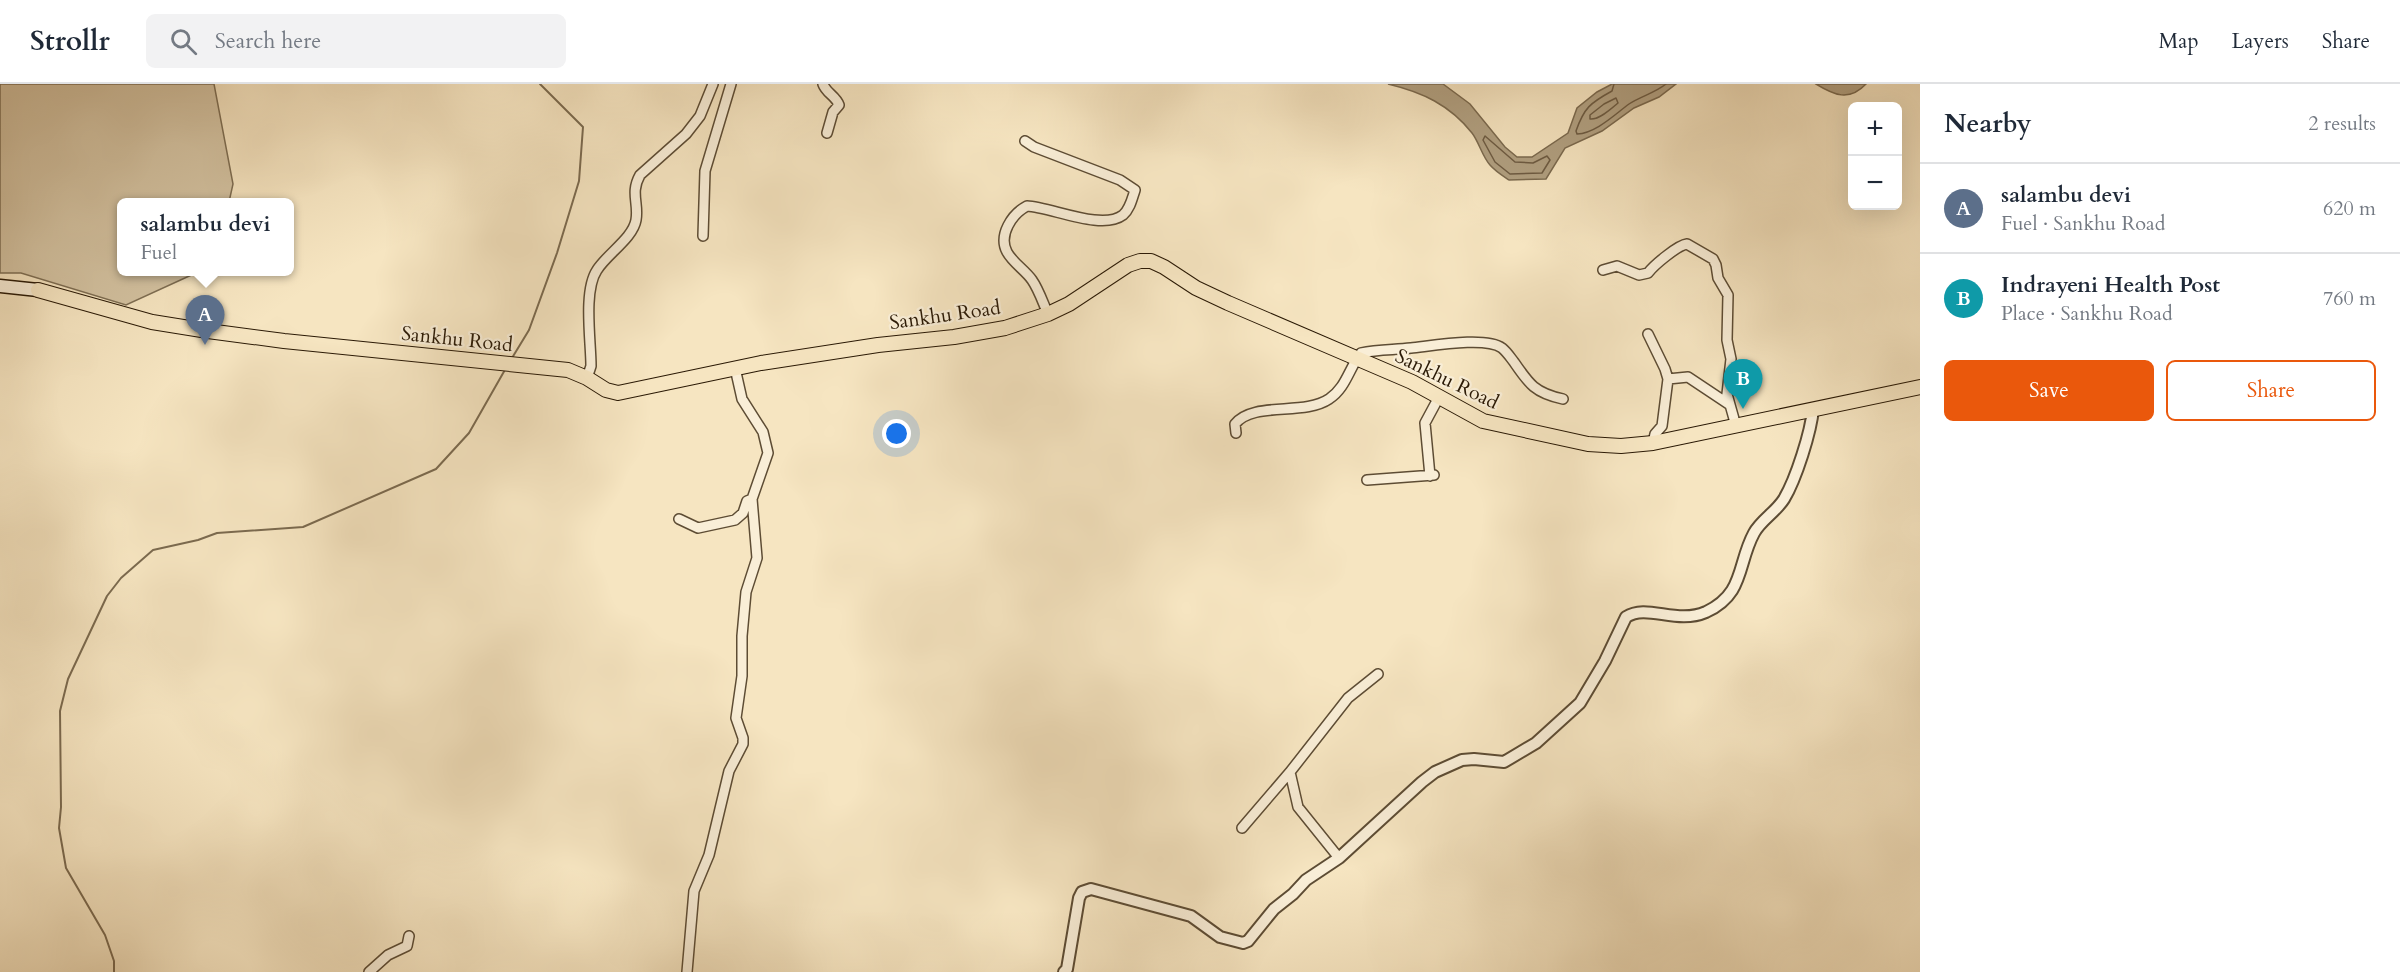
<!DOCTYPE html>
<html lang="en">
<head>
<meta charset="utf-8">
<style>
  :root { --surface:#fff; --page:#f2f2f3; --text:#1f2937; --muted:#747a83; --line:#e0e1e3; --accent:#ea580c }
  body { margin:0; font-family:Cardo,serif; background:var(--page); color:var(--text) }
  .controls { position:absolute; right:18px; top:18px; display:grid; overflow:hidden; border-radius:9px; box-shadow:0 6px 24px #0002 }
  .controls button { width:54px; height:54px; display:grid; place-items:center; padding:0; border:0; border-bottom:2px solid var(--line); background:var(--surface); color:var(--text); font:30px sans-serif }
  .you { position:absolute; left:897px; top:350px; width:21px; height:21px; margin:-15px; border:4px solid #fff; border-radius:50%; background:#1a73e8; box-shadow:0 0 0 9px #1a73e833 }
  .badge { display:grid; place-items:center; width:39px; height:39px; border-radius:50%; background:var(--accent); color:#fff; font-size:20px; font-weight:700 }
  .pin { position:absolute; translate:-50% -50px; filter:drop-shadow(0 2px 3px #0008) }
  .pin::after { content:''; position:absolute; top:32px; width:21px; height:18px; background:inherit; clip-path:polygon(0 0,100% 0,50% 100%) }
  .popup { position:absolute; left:117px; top:114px; width:177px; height:78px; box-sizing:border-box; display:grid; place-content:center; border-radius:9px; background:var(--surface); filter:drop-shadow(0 2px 4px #0005); font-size:20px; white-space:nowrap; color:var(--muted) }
  .popup b { font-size:22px; color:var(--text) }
  .popup::after { content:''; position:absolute; left:50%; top:100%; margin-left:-12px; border:12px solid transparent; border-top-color:var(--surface) }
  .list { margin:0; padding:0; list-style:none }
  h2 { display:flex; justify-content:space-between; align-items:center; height:78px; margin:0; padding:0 24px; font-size:26px }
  h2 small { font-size:20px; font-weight:400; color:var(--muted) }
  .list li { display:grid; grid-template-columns:39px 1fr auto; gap:18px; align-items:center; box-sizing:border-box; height:90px; padding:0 24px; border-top:2px solid var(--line) }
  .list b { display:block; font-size:22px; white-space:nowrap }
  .list p { margin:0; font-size:20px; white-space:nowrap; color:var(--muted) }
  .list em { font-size:20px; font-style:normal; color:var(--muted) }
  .actions { display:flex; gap:12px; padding:18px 24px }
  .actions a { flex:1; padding:14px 0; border:2px solid var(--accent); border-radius:9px; text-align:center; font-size:21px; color:var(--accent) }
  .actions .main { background:var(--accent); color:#fff }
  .icon { flex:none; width:33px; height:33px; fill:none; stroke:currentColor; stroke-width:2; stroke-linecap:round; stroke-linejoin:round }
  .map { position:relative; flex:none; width:1920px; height:888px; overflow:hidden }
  header { display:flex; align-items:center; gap:36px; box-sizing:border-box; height:84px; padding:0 30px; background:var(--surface); border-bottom:2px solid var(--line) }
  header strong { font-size:28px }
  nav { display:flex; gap:33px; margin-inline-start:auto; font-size:21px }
  .search { width:420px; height:54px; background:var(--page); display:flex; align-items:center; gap:15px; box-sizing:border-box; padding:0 21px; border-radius:9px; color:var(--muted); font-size:22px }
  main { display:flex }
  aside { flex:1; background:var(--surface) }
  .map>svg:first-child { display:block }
</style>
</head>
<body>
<header>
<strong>Strollr</strong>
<div class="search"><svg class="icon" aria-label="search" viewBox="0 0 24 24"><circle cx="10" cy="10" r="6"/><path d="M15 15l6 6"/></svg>Search here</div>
<nav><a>Map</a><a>Layers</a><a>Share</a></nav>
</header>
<main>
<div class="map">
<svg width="1920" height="888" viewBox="0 0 1920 888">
  <rect width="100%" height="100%" fill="#f6e5c1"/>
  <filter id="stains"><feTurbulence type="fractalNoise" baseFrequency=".00333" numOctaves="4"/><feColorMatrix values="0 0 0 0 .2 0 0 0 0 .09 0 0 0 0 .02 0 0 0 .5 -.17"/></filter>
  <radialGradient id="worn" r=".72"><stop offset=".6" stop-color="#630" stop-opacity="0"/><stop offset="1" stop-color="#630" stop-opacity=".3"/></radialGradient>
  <path fill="#d3c2a1" stroke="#7e6e53" stroke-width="1.5" d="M 0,0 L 214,0 L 233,100 L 229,118 L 121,118 L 121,188 L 198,188 L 126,221 L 21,189 L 0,189 Z"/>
  <path fill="#b1a081" stroke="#7b6a4f" stroke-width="1.5" d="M 1388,0 L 1443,0 L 1470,20 L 1505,63 L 1517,73 L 1532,73 L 1568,49 L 1577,24 L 1597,8 L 1612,0 L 1676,0 L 1659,13 L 1634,24 L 1602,47 L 1565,64 L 1546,95 L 1509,96 C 1503,92 1495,87 1490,81 C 1482,72 1479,58 1472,49 C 1450,21 1422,8 1388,0 Z
    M 1816,0 L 1866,0 C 1849,18 1834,11 1816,0 Z"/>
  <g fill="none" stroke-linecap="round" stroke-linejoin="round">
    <path stroke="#6e5c43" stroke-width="1.5" d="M 1614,0 L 1612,7 C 1590,19 1584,24 1576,47 L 1577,50 C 1596,49 1614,31 1629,20 C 1641,12 1655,9 1666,0
      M 1616,14 L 1618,19 C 1611,25 1599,36 1590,35 L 1590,31 L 1604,20 Z
      M 1485,52 L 1515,78 L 1533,79 L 1547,72 L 1550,76 L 1542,89 L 1510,90 L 1495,78 L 1483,56 Z"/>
    <path stroke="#7b6a4f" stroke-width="2" d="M 512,274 L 529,246 L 557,169 L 579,97 L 583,43 L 540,0
      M 114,888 L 114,877 L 105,851 L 66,784 L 59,744 L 61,723 L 60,627 L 68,595 L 107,512 L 121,494 L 153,466 L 198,456 L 217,449 L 303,443 L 436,385 L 469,349 L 506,284"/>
    <g stroke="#5d4c34" stroke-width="12">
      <path id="minor" d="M 823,0 C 826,9 836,12 839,21 L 833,28 L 827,49
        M 1025,57 L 1034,63 L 1120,96 L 1135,106 C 1132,115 1130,125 1123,131 C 1102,147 1051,123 1027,122 C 1012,130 998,151 1007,168 C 1013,179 1025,186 1032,196 C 1039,206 1043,219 1048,230
        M 703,152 L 705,87 L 731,0
        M 1603,186 L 1617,182 L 1639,191 L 1648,189 C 1654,181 1678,161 1687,160 L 1713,175 L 1716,181 L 1718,194 L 1728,211 L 1727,256 L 1731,275 L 1727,310 L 1736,342
        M 1648,250 L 1665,285 L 1668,295 L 1662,342 L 1655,350 L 1653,359
        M 587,294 L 591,282 C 591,257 583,207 597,186 C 607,170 633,154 636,136 C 639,119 630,109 640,91 L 686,50 L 700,32 L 713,0
        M 1668,295 L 1688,293 L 1730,321
        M 1236,349 L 1235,340 C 1253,317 1304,332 1329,315 C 1346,304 1349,284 1361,269 C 1378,265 1394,266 1411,264 C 1431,262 1486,252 1502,264 C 1507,268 1510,273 1514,278 C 1529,300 1535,309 1563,315
        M 1430,392 L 1425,339 L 1439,313
        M 1367,396 L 1434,391
        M 679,435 L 698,444 L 735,436 L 743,429 L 747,417 L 752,415
        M 1242,744 L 1290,688
        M 1339,774 L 1298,723 L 1290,688 L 1348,614 L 1378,590
        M 369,888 L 388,871 L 407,862 L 409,852
        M 687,888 L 694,807 L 709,771 L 729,687 L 743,660 L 743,654 L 736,634 L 742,592 L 742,552 L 746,508 L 757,474 L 752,415 L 768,369 L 763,348 L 742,315 L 735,284"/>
    </g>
    <g stroke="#5d4c34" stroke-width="14">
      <path id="tertiary" d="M 1064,888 L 1067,885 L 1079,814 L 1082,808 L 1091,805 L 1191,832 L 1220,853 L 1243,859 L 1248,857 L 1274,825 L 1293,810 L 1306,796 L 1339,774 L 1422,698 L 1435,688 L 1462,676 L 1474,675 L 1504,678 L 1536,659 L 1580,619 L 1605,577 L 1626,533 C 1647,519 1676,541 1706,528 C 1745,510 1737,480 1754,449 C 1761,436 1776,428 1784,415 C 1796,395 1811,348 1813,325"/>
    </g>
    <g stroke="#2a1905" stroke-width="15">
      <path id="secondary" d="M 0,202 L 38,206"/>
    </g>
    <g stroke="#2a1905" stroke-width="16">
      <path id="primary" d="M 38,206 L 152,238 L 208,247 L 284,257 L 568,286 L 587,294 L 606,306 L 618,309 L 761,279 L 878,261 L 954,253 L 1005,244 L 1048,230 L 1069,220 L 1128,181 L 1140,177 L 1151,177 L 1164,183 L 1196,204 L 1228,219 L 1412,298 L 1483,337 L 1588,360 L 1621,362 L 1653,359 L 1920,303"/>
    </g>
    <use href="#minor" stroke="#f9eed7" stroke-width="9"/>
    <use href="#tertiary" stroke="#f9eed7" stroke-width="10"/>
    <use href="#secondary" stroke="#f9eed7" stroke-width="12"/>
    <use href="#primary" stroke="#f6e5c1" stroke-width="14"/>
  </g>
  <g text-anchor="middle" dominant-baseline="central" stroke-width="4.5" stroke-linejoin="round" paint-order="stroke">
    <g font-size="20" fill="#2a1905" stroke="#f9eed7">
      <text transform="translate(945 231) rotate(-8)">Sankhu Road</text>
      <text transform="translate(457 255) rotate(6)">Sankhu Road</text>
      <text transform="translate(1447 295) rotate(26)">Sankhu Road</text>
    </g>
  </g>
  <rect width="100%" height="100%" filter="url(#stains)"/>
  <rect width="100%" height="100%" fill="url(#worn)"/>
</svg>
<div class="controls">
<button>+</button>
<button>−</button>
</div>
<div class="you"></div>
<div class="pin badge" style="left:205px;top:261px;background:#5c6f8a">A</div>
<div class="popup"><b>salambu devi</b>Fuel</div>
<div class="pin badge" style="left:1743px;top:325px;background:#0f9aa8">B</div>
</div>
<aside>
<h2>Nearby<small>2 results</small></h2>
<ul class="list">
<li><span class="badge" style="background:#5c6f8a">A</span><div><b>salambu devi</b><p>Fuel · Sankhu Road</p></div><em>620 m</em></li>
<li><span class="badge" style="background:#0f9aa8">B</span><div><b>Indrayeni Health Post</b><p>Place · Sankhu Road</p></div><em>760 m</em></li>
</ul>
<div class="actions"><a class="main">Save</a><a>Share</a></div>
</aside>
</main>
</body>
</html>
